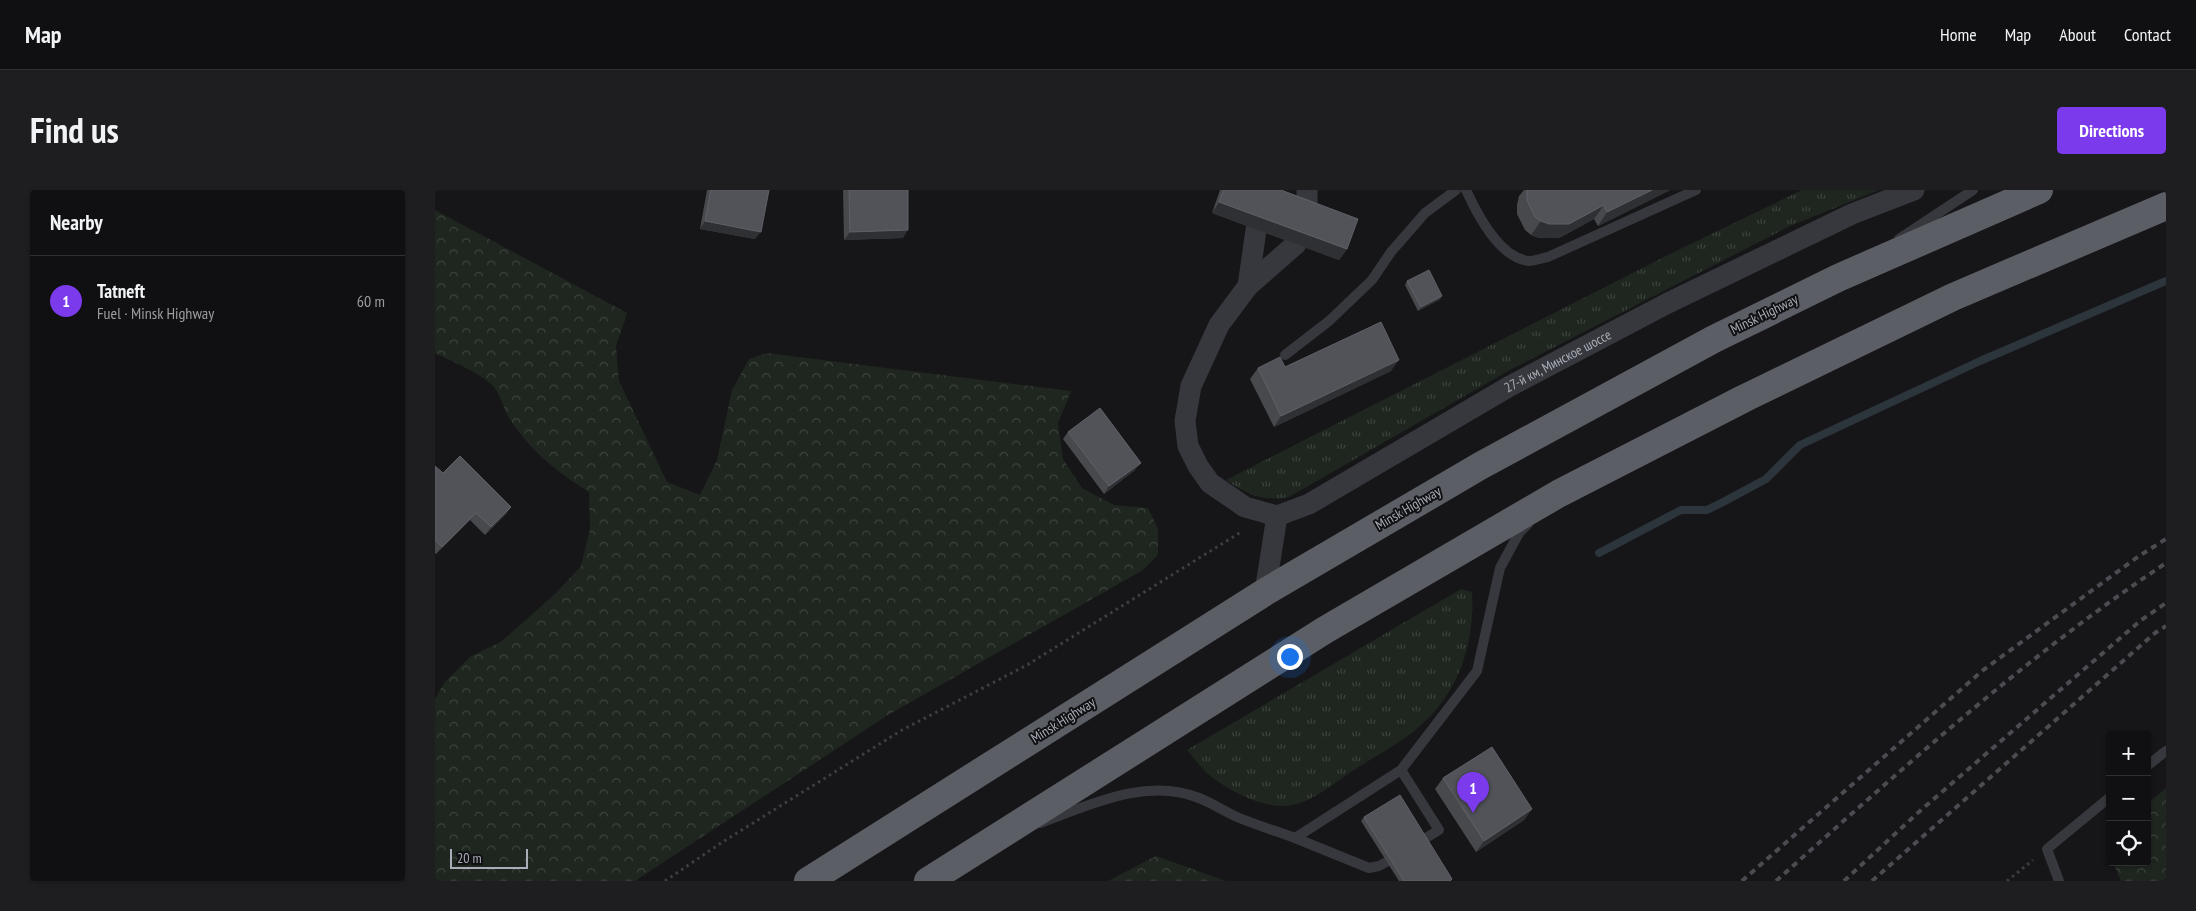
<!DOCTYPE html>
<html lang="en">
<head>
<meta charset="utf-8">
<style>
  :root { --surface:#101012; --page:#1e1e20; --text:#f1f3f6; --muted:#9c9d9f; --line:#303032; --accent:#7c3aed }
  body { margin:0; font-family:"PT Sans Narrow",sans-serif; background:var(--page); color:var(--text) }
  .controls { position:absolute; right:15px; bottom:15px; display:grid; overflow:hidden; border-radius:5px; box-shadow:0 1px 4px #0004 }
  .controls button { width:45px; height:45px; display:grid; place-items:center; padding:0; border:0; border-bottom:1px solid var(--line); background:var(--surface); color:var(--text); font:25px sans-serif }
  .scale { position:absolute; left:15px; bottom:12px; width:78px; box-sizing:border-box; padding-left:5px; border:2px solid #a8adb8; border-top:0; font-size:14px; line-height:18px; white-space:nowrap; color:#a8adb8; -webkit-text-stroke:4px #111113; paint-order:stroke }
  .you { position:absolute; left:854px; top:466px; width:18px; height:18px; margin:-12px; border:4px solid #fff; border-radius:50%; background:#1a73e8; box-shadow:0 0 0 8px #1a73e833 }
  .badge { display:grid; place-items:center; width:32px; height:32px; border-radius:50%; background:var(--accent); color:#fff; font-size:16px; font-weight:700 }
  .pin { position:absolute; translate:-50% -41px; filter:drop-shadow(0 1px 2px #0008) }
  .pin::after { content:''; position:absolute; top:26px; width:18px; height:15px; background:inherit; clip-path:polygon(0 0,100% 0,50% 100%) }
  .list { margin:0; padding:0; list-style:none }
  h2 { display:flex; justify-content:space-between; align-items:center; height:65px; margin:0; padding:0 20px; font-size:21px }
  h2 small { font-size:16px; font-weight:400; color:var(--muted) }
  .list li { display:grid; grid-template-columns:32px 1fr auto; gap:15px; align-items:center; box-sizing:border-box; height:90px; padding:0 20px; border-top:1px solid var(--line) }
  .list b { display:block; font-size:19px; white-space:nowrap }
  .list p { margin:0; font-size:16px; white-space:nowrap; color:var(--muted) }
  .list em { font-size:16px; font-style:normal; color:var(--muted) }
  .icon { flex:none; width:28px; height:28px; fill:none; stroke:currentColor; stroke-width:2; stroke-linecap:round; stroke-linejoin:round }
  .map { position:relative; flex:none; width:1731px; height:691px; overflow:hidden; border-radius:5px }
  header { display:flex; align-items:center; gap:30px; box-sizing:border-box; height:70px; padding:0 25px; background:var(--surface); border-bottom:1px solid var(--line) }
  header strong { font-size:24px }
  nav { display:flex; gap:28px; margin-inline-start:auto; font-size:18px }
  .intro { display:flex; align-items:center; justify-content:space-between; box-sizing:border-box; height:120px; padding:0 30px }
  h1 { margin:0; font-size:35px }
  .button { padding:12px 22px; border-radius:5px; background:var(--accent); color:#fff; font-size:18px; font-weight:700 }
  main { display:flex; gap:30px; padding:0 30px }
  aside { flex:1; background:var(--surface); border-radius:5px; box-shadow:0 1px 4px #0004 }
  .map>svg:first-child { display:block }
</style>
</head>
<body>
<header>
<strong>Map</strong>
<nav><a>Home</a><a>Map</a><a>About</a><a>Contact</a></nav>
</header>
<div class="intro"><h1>Find us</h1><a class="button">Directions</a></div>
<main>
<aside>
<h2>Nearby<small></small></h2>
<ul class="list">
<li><span class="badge">1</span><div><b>Tatneft</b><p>Fuel · Minsk Highway</p></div><em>60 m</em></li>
</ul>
</aside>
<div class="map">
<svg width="1731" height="691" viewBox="0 0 1731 691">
  <defs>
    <pattern id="grass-tufts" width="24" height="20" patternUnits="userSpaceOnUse" patternTransform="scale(1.25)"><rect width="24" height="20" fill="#1e261f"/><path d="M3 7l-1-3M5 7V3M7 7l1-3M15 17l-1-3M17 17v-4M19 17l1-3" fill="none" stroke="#3c433d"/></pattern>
    <pattern id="forest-crowns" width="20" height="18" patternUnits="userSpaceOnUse" patternTransform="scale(1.25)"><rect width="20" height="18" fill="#1e261f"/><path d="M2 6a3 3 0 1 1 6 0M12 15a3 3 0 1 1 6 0" fill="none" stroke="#3c433d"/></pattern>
  </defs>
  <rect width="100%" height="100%" fill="#161618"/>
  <path fill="url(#grass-tufts)" d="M 1367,0 L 1444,0 L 1355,36 L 1073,181 L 854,307 C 828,312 813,305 791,290 L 1235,64 Z
    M 1026,399 L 1037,402 C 1040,453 1024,502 985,536 C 965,554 938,567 916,582 C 896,595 873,616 848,616 C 824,616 797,602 778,588 C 768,581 760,569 752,560 Z"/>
  <path fill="url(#forest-crowns)" d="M 0,20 L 192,123 L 181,156 L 184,191 L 232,292 L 265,305 L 282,270 L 297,200 L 314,169 L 332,163 L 636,201 L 623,233 L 628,269 L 647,298 L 679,315 L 713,318 L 723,339 L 723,365 L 708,380 L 453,525 L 200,691 L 0,691 L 0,509 L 9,493 L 35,467 L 67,451 L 121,403 L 146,376 L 155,339 L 154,302 C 122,282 93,259 73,226 C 68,217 65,203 57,195 C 48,185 13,169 0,163 Z
    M 1731,598 L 1731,691 L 1686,691 L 1678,672 L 1712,672 L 1712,614 Z
    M 721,666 L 791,691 L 673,691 Z"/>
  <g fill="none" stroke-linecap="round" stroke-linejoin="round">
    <path stroke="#2c353c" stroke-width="8" d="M 1164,363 L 1246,320 L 1272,320 L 1290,311 L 1331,289 L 1365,255 L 1545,171 L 1731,91"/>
    <path stroke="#3d3f44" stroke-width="3" stroke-dasharray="2.5 4" stroke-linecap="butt" d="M 230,691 L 286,653 L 467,540 L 592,475 L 806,342
      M 1572,691 L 1598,670"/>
    <path stroke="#37383d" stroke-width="10" d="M 1031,0 C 1042,24 1064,68 1094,71 C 1100,71 1107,68 1113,67 L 1261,0
      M 1464,49 L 1538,0
      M 850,165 L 894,131 L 937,90 L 956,62 L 990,23 L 1021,0
      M 1712,576 L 1731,561
      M 966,580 L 1004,640 L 981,654
      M 605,633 C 655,615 711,587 764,608 C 777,613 789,621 802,627 C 821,635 841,641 860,648 L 966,580 L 1042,481 L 1065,378 L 1084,343 L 1093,334
      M 860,648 L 934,678 L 944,676 L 962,666
      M 1624,691 L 1612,659 L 1675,607"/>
    <g stroke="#37383d" stroke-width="21">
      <path d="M 872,0 L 872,24"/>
      <path d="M 813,96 L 821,40"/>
      <path d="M 842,326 L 810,317 L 775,293 L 763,276 L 753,256 L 750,231 L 756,196 L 784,135 L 813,96 L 861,54"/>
      <path id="s1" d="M 830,402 L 842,326 L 874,314 L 1075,196 L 1233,113 L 1417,24 L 1479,0"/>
    </g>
    <path stroke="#5b5e65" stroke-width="28" d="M 373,691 L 830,402 L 1045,276 L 1279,149 L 1403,88 L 1604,0
      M 493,691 L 890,440 L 1123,304 L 1310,208 L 1518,107 L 1731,16"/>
    <path stroke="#4a4c52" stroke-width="4" stroke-dasharray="6 5" stroke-linecap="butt" d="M 1307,691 L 1547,481 L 1704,366 L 1731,349
      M 1341,691 C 1466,580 1591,466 1731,373
      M 1409,691 L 1486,620 L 1705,431 L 1731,413
      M 1437,691 L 1720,443 L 1731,436"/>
  </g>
  <path fill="#47494d" d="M 272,0 L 334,0 L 320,49 L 265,39 Z
    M 408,0 L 473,0 L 468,48 L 409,50 Z
    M 785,0 L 846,0 L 912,59 L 904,70 L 777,23 Z
    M 1089,0 L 1235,0 L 1163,36 L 1159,29 L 1124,48 L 1104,48 L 1096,45 L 1090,40 L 1082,24 L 1082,15 L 1084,6 Z
    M 972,91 L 1007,106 L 1004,110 L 983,121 L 970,95 Z
    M 823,178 L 956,181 L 839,237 L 815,189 Z
    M 633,242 L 700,280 L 669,304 L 628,249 Z
    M 0,276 L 8,283 L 76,317 L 71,324 L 50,345 L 35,330 L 1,364 L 0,363 Z
    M 1008,588 L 1097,619 L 1089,630 L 1041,662 L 1000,599 Z
    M 929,627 L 1017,689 L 1016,691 L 964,691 L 926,631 Z"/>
  <path fill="#2f3033" d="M 1217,0 L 1235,0 L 1163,36 L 1172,22 Z
    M 784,12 L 912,59 L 904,70 L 777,23 Z
    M 1169,15 L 1159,29 L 1124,48 L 1104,48 L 1096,45 L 1106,31 Z
    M 270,31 L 326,42 L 320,49 L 265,39 Z
    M 473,40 L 468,48 L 409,50 L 415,42 Z
    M 1007,106 L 1004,110 L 983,121 L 986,117 Z
    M 964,170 L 956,181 L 839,237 L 846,226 Z
    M 706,273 L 700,280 L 669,304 L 674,296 Z
    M 76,317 L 71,324 L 50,345 L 56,337 Z
    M 41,323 L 35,330 L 1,364 L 7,357 Z
    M 1097,619 L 1089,630 L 1041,662 L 1049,651 Z"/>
  <path fill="#525359" stroke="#5f6168" d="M 276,0 L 334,0 L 326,42 L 270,31 Z
    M 414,0 L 473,0 L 473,40 L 415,42 Z
    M 789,0 L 846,0 L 923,29 L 912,59 L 784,12 Z
    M 1092,0 L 1217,0 L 1172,22 L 1169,15 L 1134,34 L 1114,34 L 1106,31 L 1100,27 L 1092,10 Z
    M 994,80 L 1007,106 L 986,117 L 972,91 Z
    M 946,132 L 964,170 L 846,226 L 823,178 L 845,167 L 850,177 Z
    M 665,218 L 706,273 L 674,296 L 633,242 Z
    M 25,266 L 76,317 L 56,337 L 41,323 L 7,357 L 0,350 L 0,276 L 8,283 Z
    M 1057,557 L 1097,619 L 1049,651 L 1008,588 Z
    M 965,605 L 1017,689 L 1015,691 L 969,691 L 929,627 Z"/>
  <g text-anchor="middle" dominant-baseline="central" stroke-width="4" stroke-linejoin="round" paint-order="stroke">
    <g font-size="14" fill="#a8adb8" stroke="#111113">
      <text transform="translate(1329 124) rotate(-26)">Minsk Highway</text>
      <text stroke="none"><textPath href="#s1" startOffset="398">27-й км, Минское шоссе</textPath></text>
      <text transform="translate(973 318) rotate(-30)">Minsk Highway</text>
      <text transform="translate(628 530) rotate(-32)">Minsk Highway</text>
    </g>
  </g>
</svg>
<div class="controls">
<button>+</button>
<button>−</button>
<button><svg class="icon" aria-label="locate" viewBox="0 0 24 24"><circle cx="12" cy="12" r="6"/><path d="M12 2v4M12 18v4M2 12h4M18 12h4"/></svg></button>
</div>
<div class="scale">20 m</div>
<div class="you"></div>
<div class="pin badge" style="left:1038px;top:623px">1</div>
</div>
</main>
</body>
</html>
